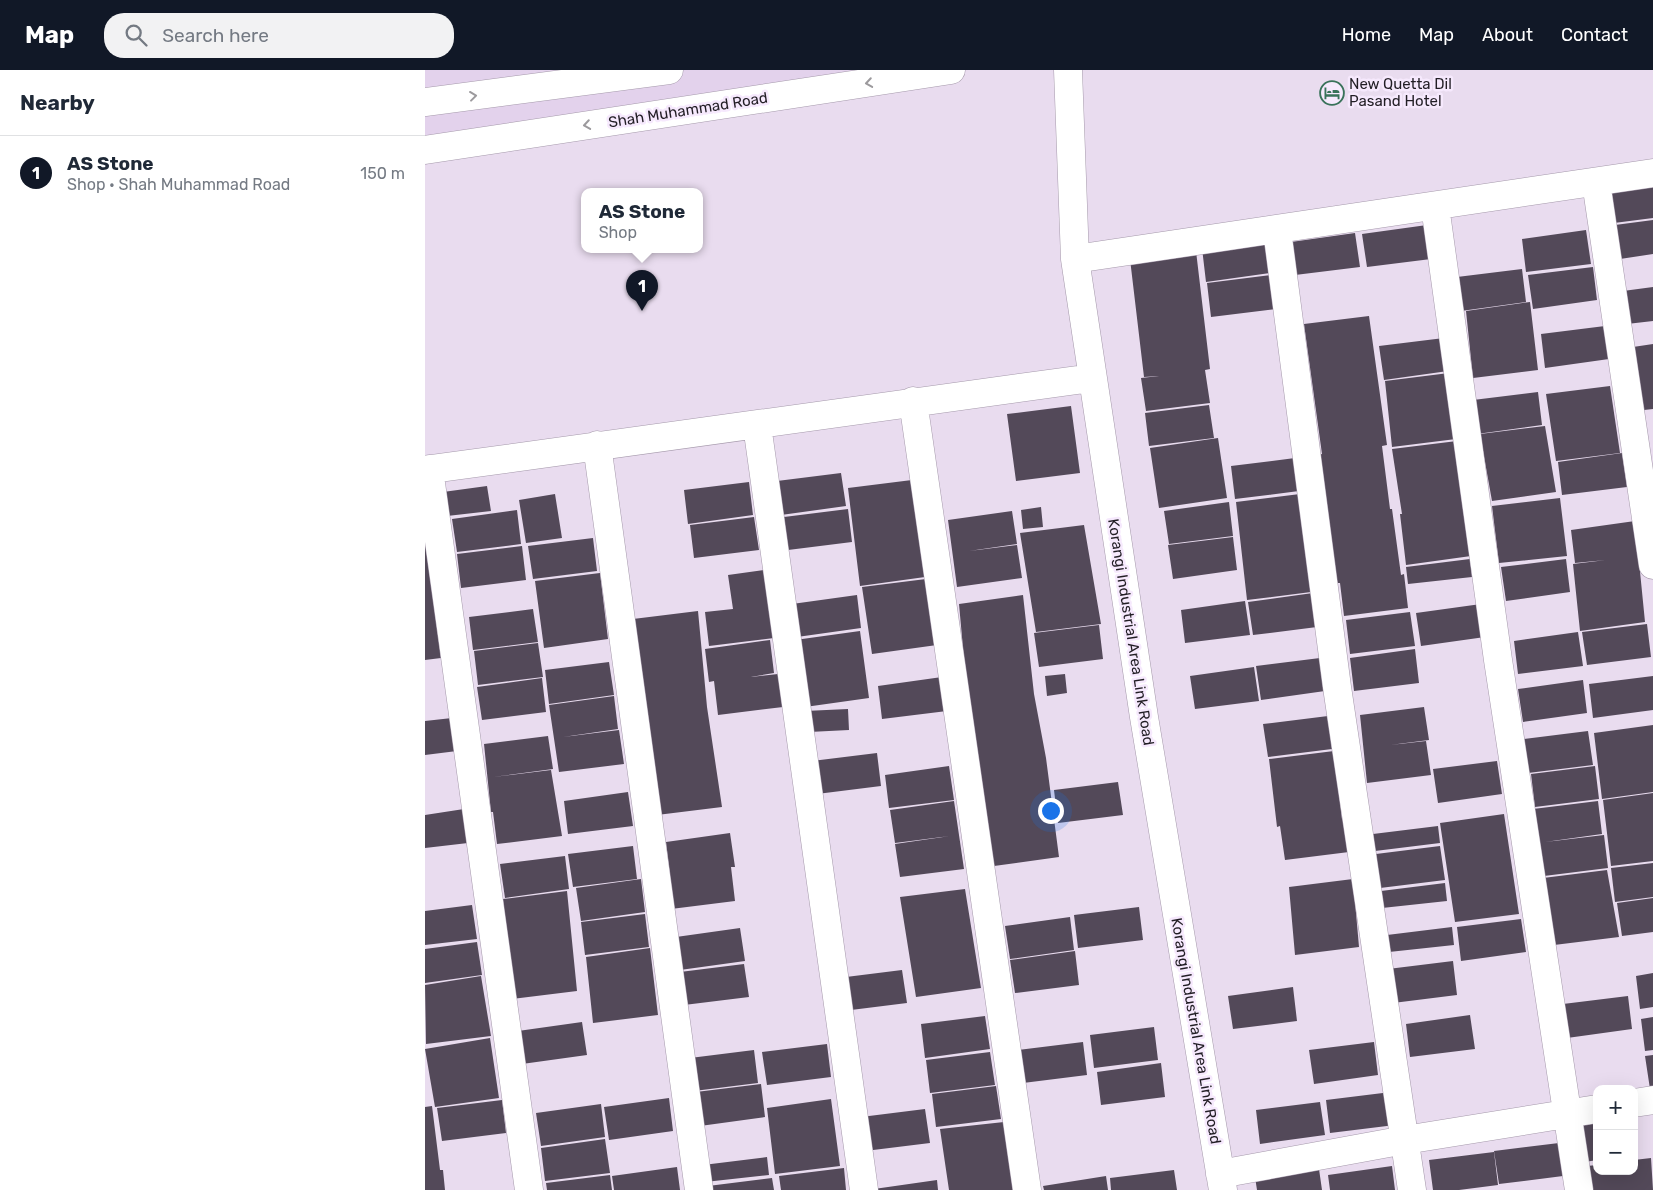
<!DOCTYPE html>
<html lang="en">
<head>
<meta charset="utf-8">
<style>
  :root { --surface:#fff; --page:#f2f2f3; --text:#1f2937; --muted:#747a83; --line:#e0e1e3; --accent:#111827 }
  body { margin:0; font-family:Rubik,sans-serif; background:var(--page); color:var(--text) }
  .controls { position:absolute; right:15px; bottom:15px; display:grid; overflow:hidden; border-radius:10px; box-shadow:0 5px 20px #0002 }
  .controls button { width:45px; height:45px; display:grid; place-items:center; padding:0; border:0; border-bottom:1px solid var(--line); background:var(--surface); color:var(--text); font:25px sans-serif }
  .you { position:absolute; left:625px; top:740px; width:18px; height:18px; margin:-12px; border:4px solid #fff; border-radius:50%; background:#1a73e8; box-shadow:0 0 0 8px #1a73e833 }
  .badge { display:grid; place-items:center; width:32px; height:32px; border-radius:50%; background:var(--accent); color:#fff; font-size:16px; font-weight:700 }
  .pin { position:absolute; translate:-50% -41px; filter:drop-shadow(0 1px 2px #0008) }
  .pin::after { content:''; position:absolute; top:26px; width:18px; height:15px; background:inherit; clip-path:polygon(0 0,100% 0,50% 100%) }
  .popup { position:absolute; left:156px; top:118px; width:122px; height:65px; box-sizing:border-box; display:grid; place-content:center; border-radius:10px; background:var(--surface); filter:drop-shadow(0 1px 4px #0005); font-size:16px; white-space:nowrap; color:var(--muted) }
  .popup b { font-size:19px; color:var(--text) }
  .popup::after { content:''; position:absolute; left:50%; top:100%; margin-left:-10px; border:10px solid transparent; border-top-color:var(--surface) }
  .list { margin:0; padding:0; list-style:none }
  h2 { display:flex; justify-content:space-between; align-items:center; height:65px; margin:0; padding:0 20px; font-size:21px }
  h2 small { font-size:16px; font-weight:400; color:var(--muted) }
  .list li { display:grid; grid-template-columns:32px 1fr auto; gap:15px; align-items:center; box-sizing:border-box; height:75px; padding:0 20px; border-top:1px solid var(--line) }
  .list b { display:block; font-size:19px; white-space:nowrap }
  .list p { margin:0; font-size:16px; white-space:nowrap; color:var(--muted) }
  .list em { font-size:16px; font-style:normal; color:var(--muted) }
  .icon { flex:none; width:28px; height:28px; fill:none; stroke:currentColor; stroke-width:2; stroke-linecap:round; stroke-linejoin:round }
  .map { position:relative; flex:none; width:1228px; height:1120px; overflow:hidden }
  header { display:flex; align-items:center; gap:30px; box-sizing:border-box; height:70px; padding:0 25px; background:var(--accent); color:#fff }
  header strong { font-size:24px }
  nav { display:flex; gap:28px; margin-inline-start:auto; font-size:18px }
  .search { width:350px; height:45px; background:var(--page); display:flex; align-items:center; gap:12px; box-sizing:border-box; padding:0 18px; border-radius:20px; color:var(--muted); font-size:19px }
  main { display:flex }
  aside { flex:1; background:var(--surface) }
  .map>svg:first-child { display:block }
</style>
</head>
<body>
<header>
<strong>Map</strong>
<div class="search"><svg class="icon" aria-label="search" viewBox="0 0 24 24"><circle cx="10" cy="10" r="6"/><path d="M15 15l6 6"/></svg>Search here</div>
<nav><a>Home</a><a>Map</a><a>About</a><a>Contact</a></nav>
</header>
<main>
<aside>
<h2>Nearby<small></small></h2>
<ul class="list">
<li><span class="badge">1</span><div><b>AS Stone</b><p>Shop · Shah Muhammad Road</p></div><em>150 m</em></li>
</ul>
</aside>
<div class="map">
<svg width="1228" height="1120" viewBox="0 0 1228 1120">
  <rect width="100%" height="100%" fill="#e9dcef"/>
  <path fill="#e3d2ec" d="M 0,0 L 443,0 L 0,67 Z"/>
  <path fill="#534959" d="M 1228,114 L 1228,148 L 1189,153 L 1184,120 Z
    M 1228,150 L 1228,184 L 1195,189 L 1190,155 Z
    M 1002,155 L 1006,189 L 942,197 L 937,164 Z
    M 1161,160 L 1166,194 L 1101,202 L 1097,169 Z
    M 930,163 L 935,197 L 870,205 L 866,172 Z
    M 841,170 L 845,203 L 781,212 L 777,178 Z
    M 771,181 L 785,299 L 780,300 L 785,333 L 721,341 L 716,308 L 734,306 L 719,307 L 705,189 Z
    M 1168,197 L 1172,230 L 1108,239 L 1103,205 Z
    M 1097,199 L 1101,232 L 1036,241 L 1032,207 Z
    M 846,205 L 851,239 L 786,247 L 782,213 Z
    M 1228,217 L 1228,251 L 1202,254 L 1198,221 Z
    M 1105,232 L 1113,300 L 1048,308 L 1041,241 Z
    M 944,246 L 962,375 L 957,376 L 965,439 L 967,439 L 976,505 L 979,504 L 983,538 L 919,546 L 915,513 L 911,513 L 893,385 L 897,384 L 879,254 Z
    M 1180,256 L 1184,289 L 1120,298 L 1116,264 Z
    M 1019,268 L 1023,301 L 959,310 L 954,276 Z
    M 1228,274 L 1228,339 L 1219,340 L 1208,277 Z
    M 1024,303 L 1031,369 L 967,377 L 960,311 Z
    M 1185,316 L 1195,383 L 1131,391 L 1121,324 Z
    M 1113,322 L 1117,355 L 1052,364 L 1048,330 Z
    M 784,335 L 789,368 L 724,376 L 720,343 Z
    M 646,336 L 655,403 L 591,411 L 582,344 Z
    M 1120,356 L 1131,422 L 1067,431 L 1055,364 Z
    M 793,368 L 802,428 L 734,438 L 725,378 Z
    M 1032,371 L 1046,486 L 981,495 L 975,444 L 977,444 L 967,379 Z
    M 1197,383 L 1202,417 L 1137,425 L 1133,392 Z
    M 870,388 L 874,421 L 810,429 L 806,396 Z
    M 416,403 L 421,436 L 356,445 L 352,411 Z
    M 487,410 L 500,507 L 435,516 L 423,418 Z
    M 324,412 L 328,445 L 263,454 L 259,420 Z
    M 62,416 L 66,441 L 22,446 L 18,422 Z
    M 130,424 L 137,468 L 101,473 L 94,430 Z
    M 875,424 L 886,522 L 822,530 L 811,432 Z
    M 1135,428 L 1142,486 L 1074,493 L 1067,436 Z
    M 804,432 L 808,466 L 744,474 L 739,441 Z
    M 616,437 L 618,457 L 598,459 L 596,440 Z
    M 423,439 L 427,472 L 363,480 L 359,447 Z
    M 92,440 L 96,474 L 32,482 L 27,449 Z
    M 587,441 L 592,474 L 544,481 L 592,475 L 597,508 L 532,517 L 523,450 Z
    M 329,447 L 334,480 L 269,488 L 265,455 Z
    M 1210,451 L 1220,552 L 1155,561 L 1148,494 L 1181,490 L 1150,493 L 1146,460 Z
    M 659,455 L 676,554 L 611,562 L 595,463 Z
    M 0,466 L 16,588 L 0,590 Z
    M 808,467 L 812,500 L 748,509 L 743,475 Z
    M 168,468 L 172,501 L 108,509 L 103,476 Z
    M 97,476 L 101,510 L 36,518 L 32,484 Z
    M 1045,489 L 1047,507 L 983,514 L 981,497 Z
    M 1141,489 L 1145,522 L 1081,531 L 1076,497 Z
    M 339,500 L 349,568 L 284,576 L 280,542 L 308,539 L 303,505 Z
    M 175,503 L 183,569 L 119,578 L 110,511 Z
    M 501,509 L 512,575 L 447,584 L 437,517 Z
    M 888,523 L 892,557 L 828,565 L 823,532 Z
    M 432,525 L 436,558 L 372,567 L 367,534 Z
    M 598,525 L 609,624 L 621,688 L 634,787 L 569,796 L 540,600 L 534,534 Z
    M 820,531 L 825,565 L 760,573 L 756,540 Z
    M 1056,534 L 1060,567 L 996,576 L 991,543 Z
    M 108,539 L 113,572 L 48,580 L 44,547 Z
    M 273,541 L 282,637 L 297,737 L 232,745 L 208,549 Z
    M 985,542 L 990,576 L 925,584 L 921,550 Z
    M 1222,554 L 1226,587 L 1162,595 L 1157,562 Z
    M 674,555 L 678,589 L 614,597 L 609,563 Z
    M 435,561 L 444,628 L 380,637 L 370,570 Z
    M 1153,562 L 1158,596 L 1093,604 L 1089,571 Z
    M 345,570 L 349,603 L 326,607 L 353,604 L 358,637 L 293,645 L 289,611 L 284,612 L 280,579 Z
    M 113,573 L 118,607 L 53,615 L 49,581 Z
    M 990,579 L 994,613 L 929,621 L 925,588 Z
    M 895,588 L 900,621 L 836,630 L 831,596 Z
    M 184,592 L 189,625 L 124,634 L 120,600 Z
    M 829,597 L 834,631 L 770,639 L 765,606 Z
    M 640,604 L 642,623 L 622,626 L 620,606 Z
    M 1228,606 L 1228,640 L 1168,648 L 1164,614 Z
    M 517,607 L 522,641 L 457,649 L 453,616 Z
    M 117,608 L 121,642 L 57,650 L 52,617 Z
    M 1158,610 L 1162,643 L 1098,652 L 1093,619 Z
    M 189,626 L 193,659 L 138,667 L 194,660 L 199,694 L 134,702 L 124,635 Z
    M 999,637 L 1004,670 L 965,675 L 1001,671 L 1006,705 L 942,713 L 935,645 Z
    M 423,639 L 424,660 L 384,662 L 380,641 Z
    M 903,646 L 907,679 L 843,687 L 838,654 Z
    M 27,648 L 32,681 L 0,685 L 0,651 Z
    M 1228,655 L 1228,722 L 1177,729 L 1169,663 Z
    M 1163,661 L 1168,695 L 1103,703 L 1099,669 Z
    M 123,666 L 128,699 L 68,707 L 126,700 L 137,766 L 72,774 L 68,742 L 66,742 L 59,674 Z
    M 909,681 L 917,749 L 920,748 L 924,782 L 860,790 L 855,756 L 852,757 L 844,689 Z
    M 452,683 L 456,716 L 392,724 L 387,691 Z
    M 1072,691 L 1077,724 L 1013,733 L 1008,699 Z
    M 524,696 L 529,730 L 464,738 L 460,705 Z
    M 1170,696 L 1174,729 L 1110,737 L 1106,704 Z
    M 693,712 L 698,745 L 633,753 L 629,720 Z
    M 203,722 L 208,756 L 143,764 L 139,731 Z
    M 1228,723 L 1228,791 L 1186,796 L 1178,730 Z
    M 529,731 L 539,799 L 475,807 L 470,774 L 525,766 L 470,773 L 465,740 Z
    M 1173,731 L 1177,764 L 1120,772 L 1179,765 L 1183,798 L 1119,806 L 1108,739 Z
    M 39,739 L 43,773 L 0,778 L 0,745 Z
    M 1079,744 L 1094,844 L 1030,852 L 1015,753 Z
    M 1013,756 L 1015,773 L 950,781 L 948,764 Z
    M 305,763 L 310,797 L 306,797 L 310,831 L 246,839 L 241,805 L 245,805 L 241,772 Z
    M 208,776 L 212,809 L 148,817 L 143,784 Z
    M 1015,776 L 1020,810 L 955,818 L 951,784 Z
    M 140,786 L 144,819 L 80,828 L 75,794 Z
    M 1228,793 L 1228,827 L 1190,832 L 1186,798 Z
    M 1182,800 L 1194,867 L 1129,875 L 1118,808 Z
    M 216,809 L 220,842 L 156,851 L 151,818 Z
    M 928,809 L 934,877 L 870,885 L 864,817 Z
    M 1020,813 L 1022,831 L 957,838 L 956,821 Z
    M 540,819 L 556,918 L 491,927 L 475,827 Z
    M 142,821 L 152,921 L 87,929 L 78,829 Z
    M 1228,828 L 1228,862 L 1197,866 L 1192,833 Z
    M 47,835 L 52,869 L 0,875 L 0,841 Z
    M 714,837 L 718,870 L 653,878 L 649,845 Z
    M 220,844 L 224,877 L 160,885 L 156,852 Z
    M 645,847 L 649,880 L 585,889 L 580,856 Z
    M 1096,849 L 1101,882 L 1036,891 L 1032,857 Z
    M 1027,857 L 1029,875 L 964,882 L 962,865 Z
    M 315,858 L 320,891 L 255,900 L 251,867 Z
    M 52,872 L 57,905 L 0,913 L 0,879 Z
    M 225,878 L 233,945 L 168,953 L 161,887 Z
    M 650,881 L 654,915 L 590,923 L 585,890 Z
    M 1028,891 L 1032,925 L 968,933 L 963,899 Z
    M 319,894 L 324,927 L 259,935 L 255,902 Z
    M 477,900 L 482,933 L 418,941 L 413,908 Z
    M 1228,903 L 1228,937 L 1215,939 L 1211,906 Z
    M 56,906 L 66,966 L 1,974 L 0,915 Z
    M 868,917 L 872,951 L 808,959 L 803,926 Z
    M 1203,926 L 1207,959 L 1142,968 L 1138,934 Z
    M 1045,945 L 1050,979 L 985,987 L 981,954 Z
    M 560,946 L 565,979 L 500,988 L 496,954 Z
    M 1228,947 L 1228,980 L 1220,981 L 1216,949 Z
    M 157,952 L 162,985 L 97,994 L 93,961 Z
    M 729,957 L 733,990 L 669,998 L 665,965 Z
    M 65,968 L 74,1028 L 10,1037 L 0,979 Z
    M 658,972 L 662,1005 L 598,1013 L 593,980 Z
    M 949,972 L 953,1005 L 889,1014 L 884,980 Z
    M 402,974 L 406,1007 L 342,1015 L 337,982 Z
    M 329,980 L 333,1013 L 269,1021 L 265,988 Z
    M 565,982 L 570,1015 L 505,1023 L 501,990 Z
    M 1228,985 L 1228,1019 L 1225,1019 L 1220,986 Z
    M 736,993 L 740,1027 L 676,1035 L 672,1002 Z
    M 336,1014 L 340,1047 L 275,1056 L 271,1022 Z
    M 571,1016 L 576,1049 L 511,1057 L 507,1024 Z
    M 966,1022 L 970,1055 L 905,1063 L 901,1030 Z
    M 244,1028 L 248,1061 L 184,1070 L 179,1037 Z
    M 406,1029 L 415,1096 L 350,1104 L 342,1038 Z
    M 77,1030 L 81,1063 L 17,1071 L 12,1038 Z
    M 895,1032 L 900,1065 L 835,1074 L 831,1040 Z
    M 176,1034 L 180,1067 L 116,1076 L 111,1043 Z
    M 7,1036 L 15,1100 L 18,1100 L 20,1120 L 0,1120 L 0,1037 Z
    M 500,1039 L 505,1073 L 440,1081 L 436,1047 Z
    M 579,1052 L 590,1120 L 524,1120 L 515,1059 Z
    M 1172,1053 L 1172,1090 L 1160,1092 L 1153,1056 Z
    M 180,1069 L 185,1103 L 120,1111 L 116,1078 Z
    M 1134,1073 L 1138,1106 L 1074,1114 L 1069,1081 Z
    M 1069,1082 L 1073,1115 L 1034,1120 L 1008,1120 L 1004,1090 Z
    M 342,1087 L 344,1105 L 280,1112 L 278,1095 Z
    M 1226,1088 L 1228,1120 L 1165,1120 L 1162,1096 L 1172,1095 L 1172,1101 L 1209,1101 L 1209,1090 Z
    M 967,1096 L 970,1120 L 905,1120 L 903,1105 Z
    M 252,1097 L 255,1120 L 189,1120 L 187,1106 Z
    M 419,1098 L 421,1120 L 356,1120 L 354,1106 Z
    M 894,1099 L 897,1120 L 832,1120 L 830,1107 Z
    M 749,1100 L 752,1120 L 686,1120 L 685,1108 Z
    M 185,1105 L 187,1120 L 122,1120 L 121,1113 Z
    M 681,1106 L 683,1120 L 619,1120 L 618,1116 Z
    M 347,1108 L 349,1120 L 283,1120 L 283,1116 Z
    M 512,1110 L 513,1120 L 449,1120 L 449,1119 Z"/>
  <g fill="none" stroke-linecap="round" stroke-linejoin="round">
    <g stroke="#a599ab" stroke-width="29">
      <path id="minor" d="M 643,0 L 650,189 L 719,647 L 798,1120
        M 1171,112 L 1228,495
        M 1010,136 L 1073,590 L 1154,1120
        M 852,160 L 912,617 L 987,1120
        M 650,189 L 1228,103
        M 488,331 L 602,1120
        M 332,355 L 439,1120
        M 172,375 L 274,1120
        M 4,399 L 104,1120
        M 0,400 L 667,308
        M 1209,1033 L 1228,1030
        M 795,1104 L 980,1070 L 1172,1039"/>
    </g>
    <g stroke="#a599ab" stroke-width="29">
      <path id="secondary" d="M 0,32 L 244,0
        M 0,80 L 526,0"/>
    </g>
    <use href="#minor" stroke="#fff" stroke-width="28"/>
    <use href="#secondary" stroke="#fff" stroke-width="28"/>
  </g>
  <defs><path id="oneway-chevron" d="M-2-3.5L2.5 0L-2 3.5" fill="none" stroke-width="1.6" stroke-linecap="round" stroke-linejoin="round" transform="scale(1.25)"/></defs>
  <g stroke="#9c9a9d">
    <use href="#oneway-chevron" transform="translate(444 13) rotate(171)"/>
    <use href="#oneway-chevron" transform="translate(48 26) rotate(-7)"/>
    <use href="#oneway-chevron" transform="translate(162 55) rotate(171)"/>
  </g>
  <defs>
    <g id="hotel-ring" transform="scale(1.25)"><circle r="9.5" fill="#f6e9fd" stroke="#39725a" stroke-width="1.5"/><path d="M-6-4.5h1.5V1H6V5H4.5V3h-9V5H-6ZM-4 0a1.8 1.8 0 1 1 3.6 0ZM.5 0V-2.5h3Q6-2.5 6 0Z" fill="#39725a"/></g>
  </defs>
  <g fill-rule="evenodd">
    <use href="#hotel-ring" x="907" y="23"/>
  </g>
  <g text-anchor="middle" dominant-baseline="central" stroke-width="5" stroke-linejoin="round" paint-order="stroke">
    <g font-size="15" fill="#221e25" stroke="#f6e9fd" text-anchor="start">
      <text x="924" y="14">New Quetta Dil<tspan x="924" dy="17">Pasand Hotel</tspan></text>
    </g>
    <g font-size="15" fill="#221e25" stroke="#f6e9fd">
      <text transform="translate(263 40) rotate(-9)">Shah Muhammad Road</text>
      <text transform="translate(706 562) rotate(81)">Korangi Industrial Area Link Road</text>
      <text transform="translate(771 961) rotate(80)">Korangi Industrial Area Link Road</text>
    </g>
  </g>
</svg>
<div class="controls">
<button>+</button>
<button>−</button>
</div>
<div class="you"></div>
<div class="pin badge" style="left:217px;top:241px">1</div>
<div class="popup"><b>AS Stone</b>Shop</div>
</div>
</main>
</body>
</html>
